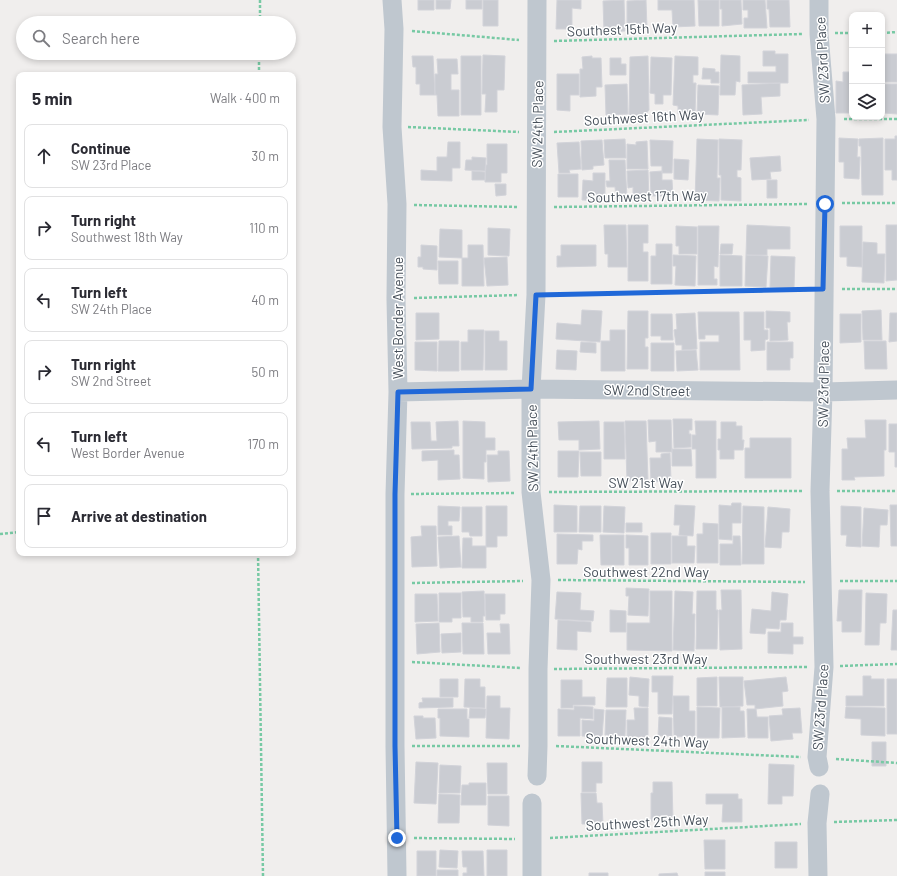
<!DOCTYPE html>
<html lang="en">
<head>
<meta charset="utf-8">
<style>
  :root { --surface:#fff; --page:#f7f7f7; --text:#2b2b33; --muted:#7c7c81; --line:#e1e1e2 }
  body { margin:0; font-family:Barlow,sans-serif; background:var(--page); color:var(--text) }
  .controls { position:absolute; right:12px; top:12px; display:grid; overflow:hidden; border-radius:8px; box-shadow:0 2px 6px #0003 }
  .controls button { width:36px; height:36px; display:grid; place-items:center; padding:0; border:0; border-bottom:1px solid var(--line); background:var(--surface); color:var(--text); font:20px sans-serif }
  .stop { position:absolute; width:12px; height:12px; margin:-9px; border:3px solid #2068d8; border-radius:50%; background:#fff }
  .stop.end { background:#2068d8; border-color:#fff; box-shadow:0 1px 4px #0008 }
  .list { margin:0; padding:0; list-style:none }
  h2 { display:flex; justify-content:space-between; align-items:center; height:52px; margin:0; padding:0 16px; font-size:17px }
  h2 small { font-size:13px; font-weight:400; color:var(--muted) }
  .list li { display:grid; grid-template-columns:26px 1fr auto; gap:12px; align-items:center; box-sizing:border-box; height:64px; margin:0 8px 8px; padding:0 8px; border:1px solid var(--line); border-radius:8px }
  .list b { display:block; font-size:15px; white-space:nowrap }
  .list p { margin:0; font-size:13px; white-space:nowrap; color:var(--muted) }
  .list em { font-size:13px; font-style:normal; color:var(--muted) }
  .icon { flex:none; width:22px; height:22px; fill:none; stroke:currentColor; stroke-width:2; stroke-linecap:round; stroke-linejoin:round }
  .map { position:relative; flex:none; width:897px; height:876px; overflow:hidden }
  .search { position:absolute; background:var(--surface); box-shadow:0 2px 6px #0003; left:16px; top:16px; width:280px; height:44px; display:flex; align-items:center; gap:10px; box-sizing:border-box; padding:0 14px; border-radius:22px; color:var(--muted); font-size:15px }
  .panel { position:absolute; background:var(--surface); box-shadow:0 2px 6px #0003; left:16px; top:72px; width:280px; height:484px; border-radius:8px }
  .map>svg:first-child { display:block }
</style>
</head>
<body>
<div class="map">
<svg width="897" height="876" viewBox="0 0 897 876">
  <rect width="100%" height="100%" fill="#f0eeed"/>
  <path fill="#caccd2" stroke="#d2d3d9" d="M 418,0 L 434,0 L 434,10 L 418,10 Z
    M 436,0 L 451,0 L 450,9 L 436,9 Z
    M 466,0 L 482,0 L 482,9 L 466,9 Z
    M 483,0 L 498,0 L 498,26 L 483,26 Z
    M 557,0 L 581,0 L 581,9 L 572,8 L 572,29 L 556,29 Z
    M 624,0 L 625,31 L 604,32 L 603,1 Z
    M 646,0 L 647,29 L 627,30 L 627,1 Z
    M 658,0 L 694,0 L 695,26 L 673,27 L 672,10 L 658,10 Z
    M 698,0 L 719,0 L 719,26 L 699,26 Z
    M 720,0 L 741,0 L 742,24 L 722,26 L 722,9 L 720,9 Z
    M 743,0 L 765,0 L 767,28 L 744,28 L 744,18 L 748,18 L 748,10 L 743,10 Z
    M 767,0 L 789,0 L 790,27 L 770,27 L 769,9 L 767,9 Z
    M 763,51 L 775,51 L 775,54 L 788,54 L 788,83 L 748,83 L 748,72 L 776,72 L 776,66 L 763,66 Z
    M 884,54 L 897,54 L 897,82 L 884,82 Z
    M 483,55 L 505,56 L 504,90 L 497,90 L 497,112 L 485,112 L 486,94 L 482,94 Z
    M 721,55 L 740,56 L 740,82 L 736,81 L 735,95 L 720,95 Z
    M 412,56 L 433,56 L 435,95 L 420,95 L 420,84 L 416,84 L 416,67 L 413,67 Z
    M 461,56 L 481,56 L 481,115 L 461,115 Z
    M 592,56 L 592,58 L 601,58 L 602,87 L 596,87 L 596,96 L 580,97 L 580,69 L 583,69 L 582,57 Z
    M 648,56 L 649,110 L 644,116 L 629,117 L 630,57 Z
    M 675,56 L 698,57 L 698,75 L 693,75 L 693,83 L 696,83 L 695,115 L 678,114 L 678,106 L 673,105 Z
    M 651,57 L 672,58 L 671,95 L 663,95 L 663,104 L 655,104 L 655,94 L 650,93 Z
    M 610,58 L 621,58 L 621,64 L 626,64 L 626,75 L 610,75 Z
    M 437,59 L 457,59 L 458,74 L 451,74 L 451,90 L 459,90 L 459,116 L 438,116 L 437,95 L 435,95 L 435,74 L 438,74 Z
    M 703,68 L 715,69 L 715,72 L 719,72 L 719,83 L 711,83 L 711,79 L 702,79 Z
    M 843,72 L 852,72 L 852,85 L 850,84 L 849,113 L 836,113 L 836,81 L 843,82 Z
    M 557,74 L 579,74 L 579,95 L 570,95 L 570,111 L 557,110 Z
    M 780,83 L 780,96 L 761,97 L 762,114 L 743,115 L 742,85 Z
    M 627,84 L 628,114 L 606,115 L 605,85 Z
    M 884,84 L 897,84 L 897,114 L 884,113 Z
    M 698,85 L 719,86 L 718,115 L 697,114 Z
    M 895,136 L 897,136 L 897,180 L 892,180 L 892,170 L 885,170 L 885,139 L 895,139 Z
    M 839,138 L 858,139 L 857,157 L 860,157 L 859,179 L 844,178 L 844,162 L 839,162 Z
    M 883,138 L 883,195 L 862,195 L 861,146 L 859,146 L 859,139 Z
    M 625,139 L 626,158 L 605,158 L 604,140 Z
    M 697,139 L 718,140 L 717,178 L 720,178 L 719,201 L 695,200 Z
    M 719,139 L 742,140 L 741,170 L 737,170 L 737,177 L 741,178 L 741,201 L 721,200 L 721,175 L 719,175 Z
    M 602,140 L 604,165 L 593,166 L 593,169 L 582,170 L 581,141 Z
    M 650,140 L 673,141 L 672,173 L 662,173 L 662,166 L 651,166 Z
    M 647,141 L 648,169 L 627,169 L 627,144 L 636,145 L 636,142 Z
    M 448,142 L 460,142 L 460,168 L 452,168 L 452,181 L 421,180 L 421,170 L 437,171 L 437,157 L 447,157 Z
    M 579,142 L 581,169 L 569,170 L 570,173 L 559,173 L 557,143 Z
    M 487,144 L 507,144 L 507,173 L 501,173 L 501,182 L 485,182 L 486,165 L 487,165 Z
    M 780,156 L 781,171 L 770,172 L 771,179 L 752,180 L 750,158 Z
    M 472,157 L 486,158 L 485,171 L 465,170 L 466,160 L 472,160 Z
    M 674,159 L 689,160 L 688,180 L 674,179 Z
    M 609,160 L 625,160 L 627,198 L 616,199 L 615,187 L 607,187 L 606,181 L 610,181 Z
    M 648,170 L 649,200 L 633,200 L 633,187 L 628,188 L 627,171 Z
    M 472,171 L 485,172 L 485,180 L 472,180 Z
    M 662,171 L 662,180 L 672,180 L 673,196 L 651,196 L 650,172 Z
    M 593,173 L 605,173 L 605,201 L 582,200 L 583,180 L 593,181 Z
    M 558,174 L 578,174 L 578,197 L 558,197 Z
    M 767,180 L 777,180 L 777,198 L 767,198 Z
    M 495,184 L 506,184 L 506,195 L 496,196 Z
    M 604,225 L 626,225 L 627,267 L 608,267 L 608,254 L 605,254 Z
    M 628,225 L 648,225 L 648,243 L 643,243 L 643,252 L 648,252 L 648,281 L 628,281 Z
    M 747,225 L 790,227 L 790,249 L 767,249 L 767,255 L 746,255 Z
    M 886,225 L 897,225 L 897,280 L 886,281 Z
    M 676,226 L 697,227 L 697,254 L 679,254 L 679,246 L 676,246 Z
    M 698,226 L 719,226 L 718,267 L 714,266 L 714,279 L 717,279 L 717,285 L 698,285 Z
    M 840,226 L 862,226 L 862,267 L 847,266 L 847,257 L 840,257 Z
    M 488,228 L 510,229 L 509,256 L 488,255 Z
    M 440,229 L 462,230 L 462,258 L 439,257 Z
    M 863,242 L 877,243 L 877,254 L 885,254 L 884,283 L 862,282 Z
    M 656,244 L 672,244 L 672,284 L 651,284 L 651,256 L 656,256 Z
    M 721,244 L 733,244 L 732,254 L 720,254 Z
    M 421,245 L 437,246 L 437,270 L 423,269 L 423,267 L 418,267 L 418,257 L 421,257 Z
    M 468,245 L 483,245 L 484,286 L 462,286 L 462,258 L 468,258 Z
    M 561,245 L 596,245 L 596,266 L 557,267 L 557,256 L 561,256 Z
    M 673,255 L 696,256 L 695,286 L 675,285 L 676,266 L 673,266 Z
    M 720,255 L 742,256 L 742,286 L 720,286 Z
    M 746,255 L 768,256 L 766,287 L 745,286 Z
    M 771,256 L 795,257 L 794,288 L 770,287 Z
    M 507,257 L 508,285 L 487,286 L 484,258 Z
    M 438,261 L 458,261 L 458,284 L 439,284 Z
    M 582,310 L 602,311 L 600,342 L 556,339 L 557,323 L 581,325 Z
    M 881,310 L 882,340 L 863,340 L 862,311 Z
    M 628,311 L 648,311 L 648,338 L 645,338 L 645,347 L 648,347 L 648,369 L 627,369 Z
    M 766,311 L 790,312 L 790,322 L 787,322 L 788,340 L 770,341 L 770,328 L 766,328 Z
    M 698,312 L 739,312 L 740,370 L 700,370 L 700,342 L 719,342 L 719,335 L 705,335 L 705,339 L 699,339 Z
    M 744,312 L 764,312 L 764,330 L 768,330 L 768,339 L 765,340 L 765,350 L 751,351 L 751,340 L 744,340 Z
    M 416,313 L 439,313 L 439,339 L 416,340 Z
    M 695,313 L 697,349 L 682,350 L 682,345 L 676,345 L 674,330 L 677,329 L 676,314 Z
    M 890,313 L 897,313 L 897,341 L 889,342 Z
    M 651,314 L 672,314 L 673,340 L 661,340 L 661,336 L 651,336 Z
    M 840,314 L 861,314 L 861,342 L 840,343 Z
    M 468,330 L 484,330 L 483,370 L 461,370 L 461,342 L 468,342 Z
    M 610,330 L 625,330 L 625,371 L 601,371 L 601,341 L 610,341 Z
    M 485,331 L 499,331 L 499,341 L 507,341 L 507,370 L 485,370 Z
    M 439,341 L 459,341 L 459,371 L 438,371 Z
    M 864,341 L 886,341 L 887,369 L 865,369 Z
    M 415,342 L 437,342 L 437,371 L 415,370 Z
    M 581,342 L 596,343 L 596,353 L 580,352 Z
    M 767,342 L 793,342 L 793,358 L 790,358 L 790,370 L 767,370 Z
    M 651,343 L 674,343 L 674,371 L 651,371 Z
    M 557,350 L 577,351 L 576,370 L 556,369 Z
    M 696,350 L 698,370 L 677,371 L 676,351 Z
    M 673,419 L 692,419 L 692,430 L 689,430 L 689,434 L 691,434 L 691,447 L 674,448 Z
    M 648,420 L 671,420 L 672,452 L 656,452 L 656,441 L 649,442 Z
    M 865,420 L 886,420 L 886,450 L 884,450 L 884,476 L 854,477 L 855,480 L 842,480 L 842,449 L 848,449 L 847,438 L 866,438 Z
    M 458,421 L 459,446 L 452,446 L 452,448 L 412,449 L 411,422 L 430,422 L 431,441 L 437,441 L 436,422 Z
    M 463,421 L 485,422 L 485,438 L 495,438 L 495,450 L 486,450 L 486,462 L 484,462 L 484,479 L 463,478 Z
    M 599,421 L 600,449 L 579,450 L 579,440 L 559,440 L 558,422 Z
    M 625,421 L 646,421 L 648,481 L 627,481 Z
    M 695,421 L 716,421 L 716,478 L 696,478 L 696,449 L 692,449 L 692,435 L 696,435 Z
    M 604,422 L 624,422 L 625,459 L 604,459 Z
    M 721,422 L 736,422 L 736,426 L 742,426 L 742,440 L 744,440 L 743,450 L 734,450 L 734,459 L 720,459 L 720,450 L 718,450 L 718,439 L 721,439 Z
    M 889,424 L 897,424 L 897,467 L 895,467 L 895,452 L 889,452 Z
    M 750,438 L 791,438 L 791,478 L 745,478 L 745,448 L 750,448 Z
    M 672,449 L 691,449 L 692,466 L 672,466 Z
    M 454,450 L 454,455 L 459,455 L 460,479 L 438,480 L 438,460 L 422,461 L 422,451 Z
    M 498,451 L 509,451 L 510,481 L 488,482 L 487,455 L 498,455 Z
    M 558,451 L 579,451 L 578,477 L 558,477 Z
    M 580,452 L 601,452 L 601,476 L 581,476 Z
    M 670,453 L 671,481 L 651,482 L 650,458 L 661,458 L 661,454 Z
    M 732,503 L 741,503 L 741,523 L 732,523 L 732,540 L 719,539 L 719,505 L 731,506 Z
    M 554,505 L 577,506 L 577,532 L 554,532 Z
    M 675,505 L 695,506 L 693,536 L 679,535 L 680,525 L 674,525 Z
    M 890,505 L 897,505 L 897,546 L 891,546 Z
    M 438,506 L 460,507 L 459,521 L 448,521 L 448,526 L 452,526 L 452,535 L 438,535 Z
    M 486,506 L 507,506 L 507,536 L 497,536 L 497,547 L 486,547 Z
    M 580,506 L 601,506 L 601,532 L 579,532 Z
    M 604,506 L 625,507 L 624,533 L 603,532 Z
    M 743,506 L 764,507 L 764,564 L 742,564 Z
    M 841,506 L 861,507 L 861,547 L 846,546 L 847,535 L 841,535 Z
    M 462,507 L 482,507 L 482,536 L 470,536 L 469,532 L 462,532 Z
    M 768,507 L 790,509 L 789,532 L 782,532 L 781,548 L 765,547 Z
    M 864,508 L 888,510 L 887,525 L 880,525 L 879,547 L 862,546 Z
    M 626,523 L 642,523 L 642,532 L 626,532 Z
    M 703,523 L 718,524 L 718,563 L 697,563 L 697,534 L 703,534 Z
    M 421,526 L 436,526 L 437,566 L 412,567 L 411,537 L 422,536 Z
    M 651,533 L 671,533 L 671,564 L 651,564 Z
    M 557,534 L 593,535 L 593,541 L 582,541 L 582,550 L 578,549 L 577,564 L 557,564 Z
    M 600,535 L 624,535 L 624,565 L 601,565 Z
    M 626,535 L 648,536 L 648,565 L 629,565 L 629,548 L 626,548 Z
    M 459,536 L 461,567 L 440,568 L 438,537 Z
    M 672,536 L 687,536 L 687,546 L 695,546 L 694,563 L 672,563 Z
    M 733,536 L 740,536 L 741,565 L 720,565 L 720,544 L 733,544 Z
    M 463,538 L 472,538 L 472,546 L 486,546 L 486,568 L 462,568 Z
    M 626,588 L 649,589 L 648,616 L 628,615 L 629,596 L 626,596 Z
    M 721,590 L 741,590 L 742,649 L 720,650 L 719,610 L 722,610 Z
    M 839,590 L 862,590 L 861,632 L 842,632 L 842,621 L 837,621 Z
    M 484,591 L 485,616 L 483,616 L 483,622 L 471,622 L 471,617 L 463,617 L 462,592 Z
    M 650,591 L 672,591 L 672,651 L 627,650 L 627,623 L 650,623 Z
    M 675,591 L 693,592 L 692,614 L 695,614 L 694,651 L 673,650 Z
    M 697,591 L 716,591 L 716,610 L 718,610 L 717,649 L 696,649 Z
    M 557,592 L 581,593 L 580,610 L 594,611 L 593,621 L 555,619 Z
    M 772,592 L 788,594 L 786,620 L 780,620 L 779,629 L 766,628 L 765,634 L 750,633 L 752,609 L 771,611 Z
    M 439,593 L 461,593 L 461,618 L 452,618 L 452,622 L 439,622 Z
    M 866,593 L 887,594 L 886,623 L 880,623 L 879,645 L 865,645 Z
    M 415,594 L 437,594 L 438,621 L 415,622 Z
    M 485,594 L 505,594 L 505,614 L 500,614 L 500,620 L 486,620 Z
    M 610,610 L 626,611 L 626,632 L 610,632 Z
    M 893,610 L 897,610 L 897,650 L 891,650 Z
    M 558,620 L 591,622 L 591,632 L 577,631 L 577,650 L 557,649 Z
    M 439,623 L 440,652 L 417,654 L 416,624 Z
    M 462,623 L 483,623 L 484,654 L 463,654 Z
    M 781,623 L 793,623 L 793,637 L 803,637 L 803,644 L 793,644 L 793,654 L 768,653 L 768,632 L 781,632 Z
    M 500,624 L 509,624 L 510,654 L 488,654 L 487,633 L 501,633 Z
    M 461,633 L 461,652 L 442,653 L 441,634 Z
    M 652,676 L 673,676 L 672,714 L 658,714 L 658,692 L 652,692 Z
    M 863,676 L 871,676 L 871,679 L 884,679 L 884,706 L 846,706 L 846,696 L 863,696 Z
    M 630,677 L 649,679 L 648,707 L 639,706 L 639,696 L 629,695 Z
    M 717,677 L 717,706 L 697,706 L 697,678 Z
    M 719,677 L 743,677 L 743,706 L 720,707 Z
    M 786,677 L 788,691 L 782,692 L 783,706 L 755,709 L 755,705 L 747,705 L 744,681 Z
    M 607,678 L 627,678 L 627,707 L 606,707 Z
    M 440,679 L 458,679 L 458,697 L 440,697 Z
    M 465,679 L 480,679 L 480,687 L 485,687 L 485,708 L 464,707 Z
    M 887,679 L 897,679 L 897,734 L 887,734 Z
    M 561,680 L 582,680 L 582,697 L 595,697 L 595,705 L 573,705 L 573,708 L 561,708 Z
    M 487,696 L 500,696 L 500,708 L 510,708 L 509,739 L 486,738 Z
    M 673,696 L 689,696 L 689,711 L 695,711 L 695,736 L 674,737 Z
    M 422,698 L 453,698 L 453,707 L 419,708 L 419,703 L 423,702 Z
    M 574,706 L 593,707 L 593,719 L 580,718 L 580,736 L 558,736 L 558,709 L 574,710 Z
    M 697,707 L 720,708 L 719,738 L 697,738 Z
    M 722,707 L 740,707 L 740,711 L 744,711 L 745,737 L 722,738 Z
    M 846,707 L 885,708 L 885,736 L 861,735 L 861,719 L 845,718 Z
    M 470,708 L 486,709 L 485,718 L 469,718 Z
    M 634,708 L 648,708 L 648,737 L 627,737 L 627,720 L 635,720 Z
    M 800,708 L 802,733 L 792,733 L 793,739 L 771,741 L 769,716 L 783,715 L 782,709 Z
    M 438,709 L 467,709 L 467,719 L 469,719 L 469,737 L 440,736 L 440,718 L 438,718 Z
    M 594,709 L 604,710 L 602,737 L 582,736 L 582,720 L 594,721 Z
    M 747,709 L 756,709 L 757,717 L 768,717 L 768,738 L 748,738 Z
    M 606,710 L 626,710 L 625,736 L 605,735 Z
    M 414,716 L 423,716 L 423,718 L 435,718 L 436,738 L 416,739 Z
    M 659,717 L 672,718 L 672,736 L 658,736 Z
    M 872,742 L 886,742 L 886,766 L 872,766 Z
    M 416,762 L 438,763 L 436,804 L 414,803 Z
    M 582,762 L 602,762 L 602,783 L 596,783 L 596,792 L 582,792 Z
    M 487,763 L 507,763 L 507,794 L 488,794 Z
    M 769,764 L 794,765 L 793,796 L 782,796 L 782,804 L 768,804 Z
    M 440,765 L 461,766 L 460,793 L 439,793 Z
    M 653,782 L 672,782 L 673,821 L 651,821 L 651,793 L 653,793 Z
    M 469,783 L 486,783 L 486,805 L 461,805 L 462,785 L 469,785 Z
    M 581,793 L 596,793 L 597,803 L 602,803 L 603,824 L 582,824 Z
    M 439,794 L 460,795 L 459,823 L 438,823 Z
    M 706,794 L 738,794 L 738,799 L 742,799 L 742,822 L 722,822 L 723,804 L 706,804 Z
    M 488,796 L 509,796 L 509,826 L 488,825 Z
    M 704,840 L 725,840 L 725,869 L 705,869 Z
    M 775,842 L 797,842 L 797,868 L 775,868 Z
    M 440,850 L 458,851 L 457,868 L 439,867 Z
    M 487,850 L 507,850 L 507,876 L 487,876 Z
    M 417,851 L 436,851 L 436,876 L 417,876 Z
    M 462,851 L 483,851 L 484,876 L 463,876 L 463,873 L 467,873 L 467,867 L 463,867 Z
    M 437,870 L 458,870 L 458,876 L 437,876 Z
    M 705,872 L 725,872 L 725,876 L 705,876 Z
    M 589,873 L 608,873 L 608,876 L 589,876 Z
    M 677,873 L 678,876 L 659,876 L 659,874 Z"/>
  <g fill="none" stroke-linecap="round" stroke-linejoin="round">
    <path stroke="#77c9a4" stroke-width="2.5" stroke-dasharray="3 2" stroke-linecap="butt" d="M 260,23 L 260,0
      M 412,31 L 519,40
      M 835,33 L 852,33
      M 882,33 L 897,32
      M 554,41 L 802,34
      M 259,75 L 259,53
      M 844,119 L 897,119
      M 408,127 L 519,132
      M 554,132 L 809,120
      M 842,203 L 897,203
      M 414,205 L 519,207
      M 554,207 L 809,204
      M 842,289 L 897,289
      M 554,295 L 807,290
      M 414,298 L 519,295
      M 837,491 L 897,491
      M 549,492 L 802,491
      M 411,494 L 514,493
      M 0,534 L 19,532
      M 258,553 L 263,876
      M 558,580 L 805,582
      M 840,581 L 897,581
      M 412,583 L 523,581
      M 412,662 L 521,668
      M 840,666 L 897,664
      M 554,669 L 807,667
      M 412,746 L 521,746
      M 556,746 L 801,757
      M 836,759 L 897,763
      M 834,822 L 897,820
      M 414,838 L 515,839
      M 550,838 L 801,824"/>
    <path stroke="#bfc7cf" stroke-width="19" d="M 392,0 L 394,29 L 392,127 L 397,204 L 396,299 L 398,392 L 395,494 L 395,746 L 397,876
      M 819,0 L 819,34 L 826,119 L 823,392 L 820,491 L 824,667 L 817,757 L 819,767
      M 398,392 L 531,389 L 823,392 L 897,390
      M 537,776 L 538,746 L 538,669 L 541,580 L 531,492 L 531,389 L 536,295 L 537,0
      M 532,803 L 532,876
      M 818,876 L 817,823 L 820,794"/>
  </g>
  <g fill="none" stroke-linecap="round" stroke-linejoin="round">
    <path stroke="#2068d8" stroke-width="5" d="M 397,838 L 395,746 L 395,494 L 398,392 L 531,389 L 536,295 L 823,289 L 825,204"/>
  </g>
  <g text-anchor="middle" dominant-baseline="central" stroke-width="3" stroke-linejoin="round" paint-order="stroke">
    <g font-size="14" fill="#47505a" stroke="#fff">
      <text transform="translate(622 29) rotate(-2)">Southest 15th Way</text>
      <text transform="translate(822 60) rotate(-93)">SW 23rd Place</text>
      <text transform="translate(644 117) rotate(-3)">Southwest 16th Way</text>
      <text transform="translate(537 124) rotate(-89)">SW 24th Place</text>
      <text transform="translate(647 196) rotate(-1)">Southwest 17th Way</text>
      <text transform="translate(397 318) rotate(-90)">West Border Avenue</text>
      <text transform="translate(823 384) rotate(-89)">SW 23rd Place</text>
      <text transform="translate(647 390) rotate(1)">SW 2nd Street</text>
      <text transform="translate(532 448) rotate(-91)">SW 24th Place</text>
      <text x="646" y="482">SW 21st Way</text>
      <text x="646" y="571">Southwest 22nd Way</text>
      <text x="646" y="658">Southwest 23rd Way</text>
      <text transform="translate(820 707) rotate(-86)">SW 23rd Place</text>
      <text transform="translate(647 740) rotate(2)">Southwest 24th Way</text>
      <text transform="translate(647 822) rotate(-3)">Southwest 25th Way</text>
    </g>
  </g>
</svg>
<div class="controls">
<button>+</button>
<button>−</button>
<button><svg class="icon" aria-label="layers" viewBox="0 0 24 24"><path d="M12 4l9 5-9 5-9-5zM3 14l9 5 9-5"/></svg></button>
</div>
<div class="stop" style="left:825px;top:204px"></div>
<div class="stop end" style="left:397px;top:838px"></div>
<div class="search"><svg class="icon" aria-label="search" viewBox="0 0 24 24"><circle cx="10" cy="10" r="6"/><path d="M15 15l6 6"/></svg>Search here</div>
<section class="panel">
<h2>5 min<small>Walk · 400 m</small></h2>
<ul class="list">
<li><svg class="icon" aria-label="ahead" viewBox="0 0 24 24"><path d="M12 20V5M6 11l6-6 6 6"/></svg><div><b>Continue</b><p>SW 23rd Place</p></div><em>30 m</em></li>
<li><svg class="icon" aria-label="right" viewBox="0 0 24 24"><path d="M7 20v-9h11M14 6l5 5-5 5"/></svg><div><b>Turn right</b><p>Southwest 18th Way</p></div><em>110 m</em></li>
<li><svg class="icon" aria-label="left" viewBox="0 0 24 24"><path d="M17 20v-9H6M10 6l-5 5 5 5"/></svg><div><b>Turn left</b><p>SW 24th Place</p></div><em>40 m</em></li>
<li><svg class="icon" aria-label="right" viewBox="0 0 24 24"><path d="M7 20v-9h11M14 6l5 5-5 5"/></svg><div><b>Turn right</b><p>SW 2nd Street</p></div><em>50 m</em></li>
<li><svg class="icon" aria-label="left" viewBox="0 0 24 24"><path d="M17 20v-9H6M10 6l-5 5 5 5"/></svg><div><b>Turn left</b><p>West Border Avenue</p></div><em>170 m</em></li>
<li><svg class="icon" aria-label="arrive" viewBox="0 0 24 24"><path d="M6 21V4h12l-3 4 3 4H6"/></svg><div><b>Arrive at destination</b></div></li>
</ul>
</section>
</div>
</body>
</html>
